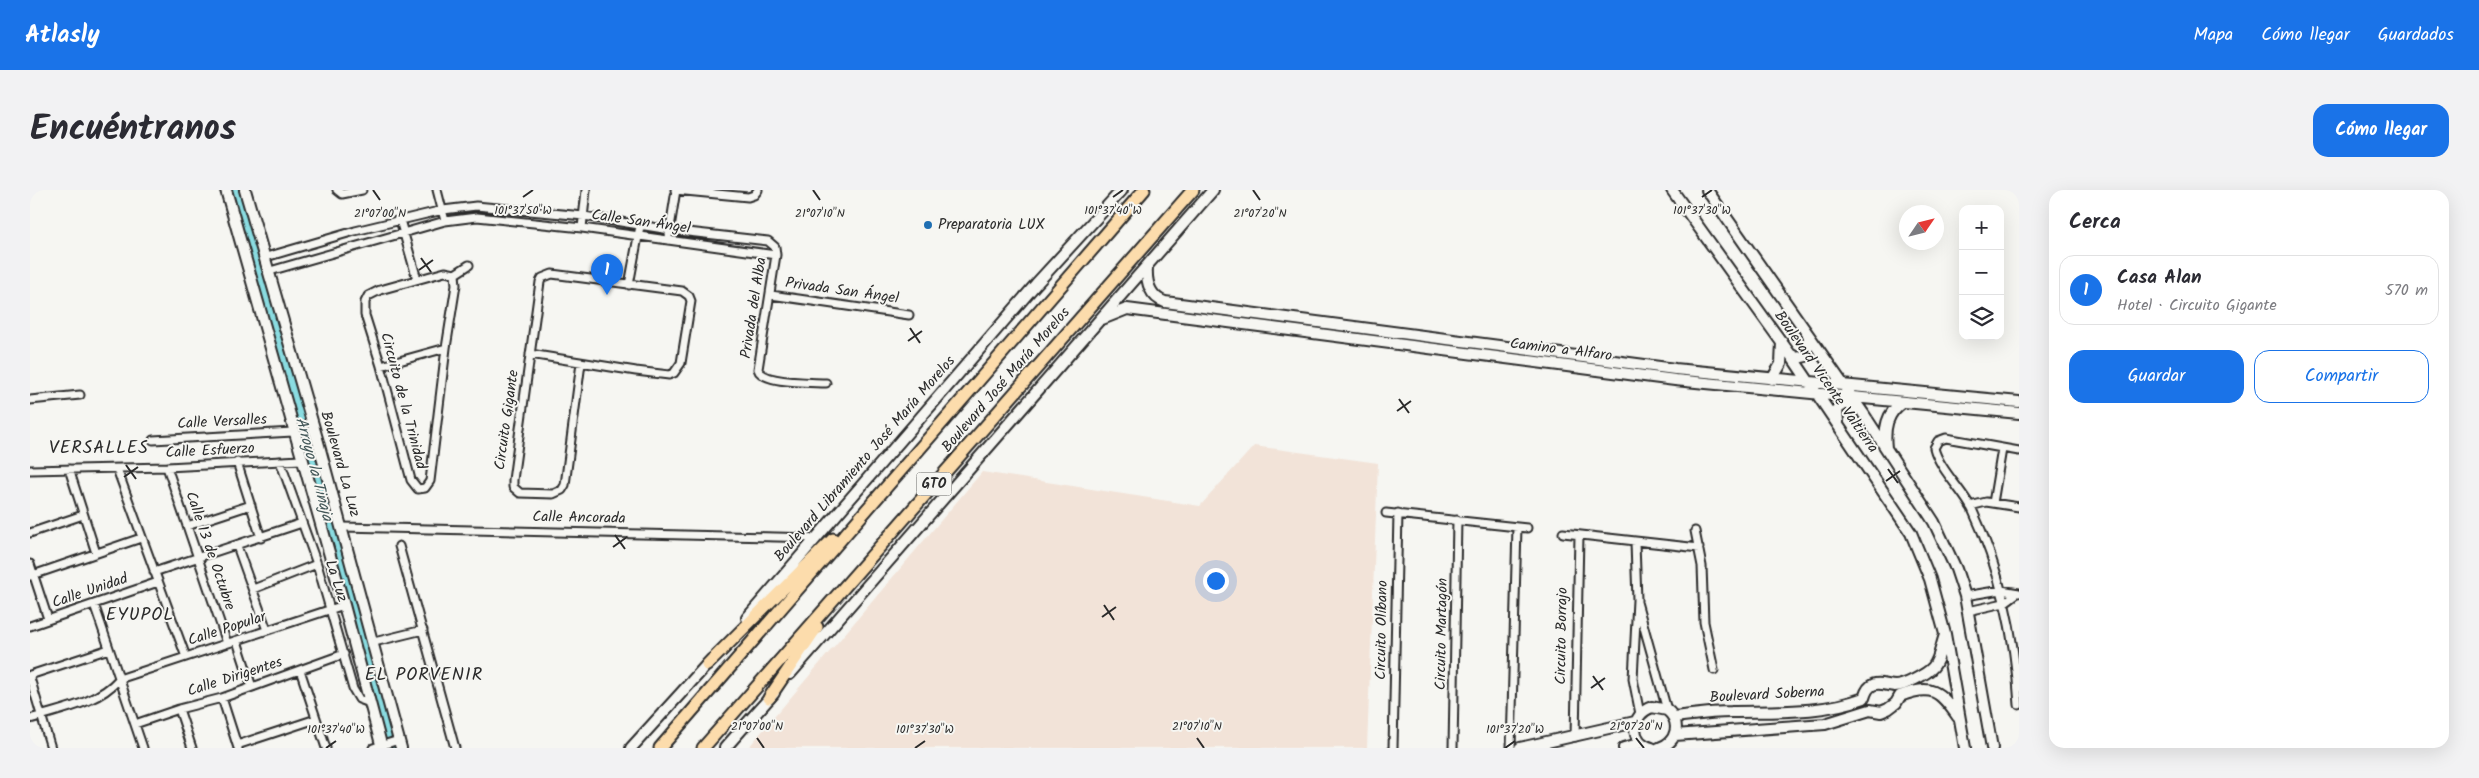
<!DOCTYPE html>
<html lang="es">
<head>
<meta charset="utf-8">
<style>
  :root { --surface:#fff; --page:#f2f2f3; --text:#2b2b33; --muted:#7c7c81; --line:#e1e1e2; --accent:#1a73e8 }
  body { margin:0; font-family:Kalam,sans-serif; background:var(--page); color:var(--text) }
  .controls { position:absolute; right:15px; top:15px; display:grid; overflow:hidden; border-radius:10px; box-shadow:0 5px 20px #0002 }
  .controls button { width:45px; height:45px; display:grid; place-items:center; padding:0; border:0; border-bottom:1px solid var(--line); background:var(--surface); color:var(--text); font:25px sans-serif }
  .compass { position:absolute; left:1869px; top:15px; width:45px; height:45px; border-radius:50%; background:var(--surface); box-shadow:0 5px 20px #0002; rotate:55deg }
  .you { position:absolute; left:1185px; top:390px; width:18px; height:18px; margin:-12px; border:4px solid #fff; border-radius:50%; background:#1a73e8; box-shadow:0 0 0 8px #1a73e833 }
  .badge { display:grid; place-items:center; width:32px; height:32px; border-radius:50%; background:var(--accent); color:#fff; font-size:16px; font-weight:700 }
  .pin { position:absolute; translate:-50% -41px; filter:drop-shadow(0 1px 2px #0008) }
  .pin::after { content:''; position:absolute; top:26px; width:18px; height:15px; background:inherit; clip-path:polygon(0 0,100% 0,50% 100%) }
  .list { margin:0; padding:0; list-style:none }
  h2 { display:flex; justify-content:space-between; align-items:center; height:65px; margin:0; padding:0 20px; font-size:21px }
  h2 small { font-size:16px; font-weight:400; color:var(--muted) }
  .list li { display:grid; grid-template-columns:32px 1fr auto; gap:15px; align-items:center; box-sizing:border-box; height:70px; margin:0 10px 10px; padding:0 10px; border:1px solid var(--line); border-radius:15px }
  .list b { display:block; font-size:19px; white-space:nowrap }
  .list p { margin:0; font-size:16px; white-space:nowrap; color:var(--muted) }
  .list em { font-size:16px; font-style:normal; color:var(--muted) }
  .actions { display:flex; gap:10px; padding:15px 20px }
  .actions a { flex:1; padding:11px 0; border:1px solid var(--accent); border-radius:15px; text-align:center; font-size:18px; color:var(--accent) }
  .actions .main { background:var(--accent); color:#fff }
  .icon { flex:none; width:28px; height:28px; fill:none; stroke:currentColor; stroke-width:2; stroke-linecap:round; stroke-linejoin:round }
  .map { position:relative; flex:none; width:1989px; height:558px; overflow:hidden; border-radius:15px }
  header { display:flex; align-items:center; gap:30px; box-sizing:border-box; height:70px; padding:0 25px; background:var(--accent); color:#fff }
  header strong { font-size:24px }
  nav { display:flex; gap:28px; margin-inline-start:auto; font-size:18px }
  .intro { display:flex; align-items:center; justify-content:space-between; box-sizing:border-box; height:120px; padding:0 30px }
  h1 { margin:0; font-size:35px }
  .button { padding:12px 22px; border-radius:15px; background:var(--accent); color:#fff; font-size:18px; font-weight:700 }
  main { display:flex; gap:30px; padding:0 30px }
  aside { flex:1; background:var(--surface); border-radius:15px; box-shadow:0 5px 20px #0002 }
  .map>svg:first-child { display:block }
</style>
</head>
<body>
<header>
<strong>Atlasly</strong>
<nav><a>Mapa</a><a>Cómo llegar</a><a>Guardados</a></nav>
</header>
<div class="intro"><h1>Encuéntranos</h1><a class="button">Cómo llegar</a></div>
<main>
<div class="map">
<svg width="1989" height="558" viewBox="0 0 1989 558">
  <rect width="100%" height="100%" fill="#f6f6f2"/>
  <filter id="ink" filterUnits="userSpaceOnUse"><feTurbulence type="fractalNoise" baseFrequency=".02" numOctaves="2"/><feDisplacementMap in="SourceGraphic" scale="10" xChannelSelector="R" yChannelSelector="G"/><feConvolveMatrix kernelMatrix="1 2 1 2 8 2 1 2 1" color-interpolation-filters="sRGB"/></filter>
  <g filter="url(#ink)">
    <path fill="#f2e3d8" d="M 1224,256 L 1348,273 L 1337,558 L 718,558 L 952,282 L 1170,316 Z"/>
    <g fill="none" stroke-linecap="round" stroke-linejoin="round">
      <path stroke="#8adce1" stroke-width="14" d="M 207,0 L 362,558"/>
      <g stroke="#2b2b2b" stroke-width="11">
        <path id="street" d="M 307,0 L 312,4 L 332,0
          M 407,0 L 415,31
          M 645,0 L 718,7 L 724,5 L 728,0
          M 370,30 L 387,89
          M 552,38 L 556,0
          M 639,44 L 646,0
          M 236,67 L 325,41 L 413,20 L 446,16 L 554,26 L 640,40 L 738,51 L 745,57 L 746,65 L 728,179 C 732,194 781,192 796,193
          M 240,81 L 415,31 L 447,27 L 552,38 L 746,65
          M 425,84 L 426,95 L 416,158 L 400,291 L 395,298 L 388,299 L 381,290 L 351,176 L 335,125 L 335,112 L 338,106 L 350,100 L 415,82 L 425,84 L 439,75
          M 599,95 L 610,36
          M 741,105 L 879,125
          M 500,164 L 606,181 L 639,185 L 644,183 L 651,173 L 661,111 L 659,106 L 652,101 L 522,84 L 512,88 L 510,92 L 483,290 L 483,297 L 490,303 L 523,304 L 532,300 L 535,295 L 551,173
          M 351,176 L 416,158
          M 0,210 L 50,205
          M 123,250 L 263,242
          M 1989,261 L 1916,248 L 1908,251 L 1904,258 C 1909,278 1932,300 1942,319 C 1971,381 1985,447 1989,515
          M 250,271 L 287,374 L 323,499 L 329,509 L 340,513
          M 207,272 L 231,348
          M 137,277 L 197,453
          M 39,279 L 66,363
          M 87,279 L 156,467
          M 0,280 L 137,277 L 271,270
          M 1963,313 L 1972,259
          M 1940,316 L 1956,312 L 1989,317
          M 1356,323 L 1497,338
          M 157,336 L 221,315
          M 312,337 L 786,348
          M 1665,341 L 1672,376 L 1674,432 L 1684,480
          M 0,343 L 53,325
          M 1533,343 L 1669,358
          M 1605,353 L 1607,410 L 1603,489 L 1610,524
          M 207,356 L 237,440
          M 369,356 L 425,558
          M 0,374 L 18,429
          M 124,382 L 272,333
          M 0,386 L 111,348
          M 223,399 L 287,374
          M 1935,406 L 1971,400 L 1989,403
          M 1607,412 L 1637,520
          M 64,414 L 113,558
          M 1938,421 L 1974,413 L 1986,404
          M 0,436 L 128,392
          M 207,451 L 222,497
          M 344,452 L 393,440
          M 270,480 L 296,558
          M 0,485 L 79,459
          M 0,488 L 21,558
          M 192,508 L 208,558
          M 149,519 L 162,558
          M 0,529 C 31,519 67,514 89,489 L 314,415
          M 105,534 L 149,519 L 192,508 L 314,464
          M 1545,547 L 1549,345
          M 207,555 L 286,529
          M 343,558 L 369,550
          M 1363,558 L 1368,323
          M 1423,558 L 1427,330
          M 1481,558 L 1487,337"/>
      </g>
      <g stroke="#2b2b2b" stroke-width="14">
        <path id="secondary" d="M 196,0 L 314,415 L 352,558
          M 215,0 L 288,252 L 371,558
          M 1642,0 L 1760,164 L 1881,343 L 1900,389 L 1915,444 L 1935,558
          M 1677,0 L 1833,223 L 1904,332 L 1926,379 L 1935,406 L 1962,558
          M 1117,77 C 1116,92 1120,107 1135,112 L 1645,179 L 1989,212
          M 1072,129 L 1097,119 L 1645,190 L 1989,223
          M 1760,164 L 1767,168 L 1776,166 L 1779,147
          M 1742,189 L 1751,174 L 1752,152
          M 1808,232 L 1807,219 L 1816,213 L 1826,218
          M 1856,258 C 1854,239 1856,223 1873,212
          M 717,428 L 1006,94 L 1092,0
          M 760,484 L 1183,0
          M 1643,527 C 1662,525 1681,522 1701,522 C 1746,521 1791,524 1834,508 C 1840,487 1852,495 1865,496 C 1874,496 1897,484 1903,477 C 1910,469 1911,455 1915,445
          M 1645,545 L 1795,534 L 1840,520 L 1851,522 L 1858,519 L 1866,513 L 1870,506 C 1902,494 1909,500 1928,527
          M 601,558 L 682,469
          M 695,558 L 744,503
          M 1490,558 L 1605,532
          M 1594,558 L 1612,553
          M 1622,558 C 1598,552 1601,524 1622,517 L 1637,520 C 1652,532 1647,553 1629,558"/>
      </g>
      <g stroke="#2b2b2b" stroke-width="15">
        <path id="primary" d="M 677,475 L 803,349
          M 739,508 L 787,437
          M 630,558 L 1114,0
          M 673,558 L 1163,0"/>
      </g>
      <use href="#street" stroke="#f6f6f2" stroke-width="7"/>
      <use href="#secondary" stroke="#f6f6f2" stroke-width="10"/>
      <use href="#primary" stroke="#fcdcac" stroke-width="11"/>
    </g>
  </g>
  <path fill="none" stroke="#2b2b2b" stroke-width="2" d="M 343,0 L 350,10M 783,0 L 790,10M 1223,0 L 1230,10M 493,7 L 503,0M 1083,7 L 1093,0M 1672,7 L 1682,0M 391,68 L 401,82M 389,80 L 403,70M 880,138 L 890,153M 878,151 L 892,141M 1369,209 L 1379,223M 1367,221 L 1381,211M 96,275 L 106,289M 1858,279 L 1868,293M 94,287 L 108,277M 1856,291 L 1870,281M 585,345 L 595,359M 583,357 L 597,347M 1074,415 L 1084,430M 1072,427 L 1086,417M 1563,486 L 1573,500M 1561,498 L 1575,488M 727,548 L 734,558M 1167,548 L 1174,558M 1606,548 L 1614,558M 296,558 L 306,551M 885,558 L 895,551M 1475,558 L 1485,551"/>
  <circle fill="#1f6fb2" stroke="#f6f6f2" stroke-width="2" cx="898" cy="35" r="5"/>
  <g text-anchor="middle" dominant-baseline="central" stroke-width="4" stroke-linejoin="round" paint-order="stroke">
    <rect fill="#f6f6f2" stroke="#686867" stroke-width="1" x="886.5" y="282.5" width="35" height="23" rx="4"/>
    <g font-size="14" font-weight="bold" fill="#2b2b2b">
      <text x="904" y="294">GTO</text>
    </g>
    <g font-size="15" fill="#2b2b2b" stroke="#f6f6f2">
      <text transform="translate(611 32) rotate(8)">Calle San Ángel</text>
      <text transform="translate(812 101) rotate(8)">Privada San Ángel</text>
      <text transform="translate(724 118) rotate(-81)">Privada del Alba</text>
      <text transform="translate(1531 160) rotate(7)">Camino a Alfaro</text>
      <text transform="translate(976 190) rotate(-49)">Boulevard José María Morelos</text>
      <text transform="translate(1796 192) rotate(55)">Boulevard Vicente Valtierra</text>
      <text transform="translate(373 211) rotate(75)">Circuito de la Trinidad</text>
      <text transform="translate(477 230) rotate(-82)">Circuito Gigante</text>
      <text transform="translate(192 232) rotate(-3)">Calle Versalles</text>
      <text transform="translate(180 261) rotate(-3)">Calle Esfuerzo</text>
      <text transform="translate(835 269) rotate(-49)">Boulevard Libramiento José María Morelos</text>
      <text transform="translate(310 274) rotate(74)">Boulevard La Luz</text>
      <text transform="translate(549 328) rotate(1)">Calle Ancorada</text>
      <text transform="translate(180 361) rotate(71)">Calle 13 de Octubre</text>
      <text transform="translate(306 391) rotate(72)">La Luz</text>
      <text transform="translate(60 401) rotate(-19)">Calle Unidad</text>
      <text transform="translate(197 439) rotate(-18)">Calle Popular</text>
      <text transform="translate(1352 440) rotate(-89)">Circuito Olíbano</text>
      <text transform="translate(1412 444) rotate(-89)">Circuito Martagón</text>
      <text transform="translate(1532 446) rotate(-89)">Circuito Borrajo</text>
      <text transform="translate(205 487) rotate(-18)">Calle Dirigentes</text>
      <text transform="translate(1737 505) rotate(-3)">Boulevard Soberna</text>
    </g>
    <g font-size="15" fill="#2b2b2b" stroke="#f6f6f2" text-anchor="start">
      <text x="908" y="35">Preparatoria LUX</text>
    </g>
    <g font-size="16" font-style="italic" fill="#435758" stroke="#f6f6f2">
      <text transform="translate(284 279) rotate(75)">Arroyo la Tinaja</text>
    </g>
    <g font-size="18" letter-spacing="1" fill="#2b2b2b" stroke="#f6f6f2">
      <text x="69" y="258">VERSALLES</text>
      <text x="110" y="425">EYUPOL</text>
      <text x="394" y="485">EL PORVENIR</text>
    </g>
  </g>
  <g font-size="12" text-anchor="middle" fill="#2b2b2b" stroke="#f6f6f2" stroke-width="4" stroke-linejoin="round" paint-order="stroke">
    <text x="493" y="24">101°37'50"W</text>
    <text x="1083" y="24">101°37'40"W</text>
    <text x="1672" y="24">101°37'30"W</text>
    <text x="350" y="27">21°07'00"N</text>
    <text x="790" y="27">21°07'10"N</text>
    <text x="1230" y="27">21°07'20"N</text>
    <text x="727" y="540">21°07'00"N</text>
    <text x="1167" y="540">21°07'10"N</text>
    <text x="1606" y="540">21°07'20"N</text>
    <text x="306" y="543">101°37'40"W</text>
    <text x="895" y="543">101°37'30"W</text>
    <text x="1485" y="543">101°37'20"W</text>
  </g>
</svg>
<div class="controls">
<button>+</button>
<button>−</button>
<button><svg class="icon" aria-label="layers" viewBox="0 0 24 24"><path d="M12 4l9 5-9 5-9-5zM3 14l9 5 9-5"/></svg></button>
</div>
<svg class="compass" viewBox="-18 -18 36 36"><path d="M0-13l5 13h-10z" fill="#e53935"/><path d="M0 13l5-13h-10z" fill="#7c7c81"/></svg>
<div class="you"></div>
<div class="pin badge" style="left:577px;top:105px">1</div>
</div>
<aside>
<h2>Cerca<small></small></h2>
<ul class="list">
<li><span class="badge">1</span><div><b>Casa Alan</b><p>Hotel · Circuito Gigante</p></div><em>570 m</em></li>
</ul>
<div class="actions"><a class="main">Guardar</a><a>Compartir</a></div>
</aside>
</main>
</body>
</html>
